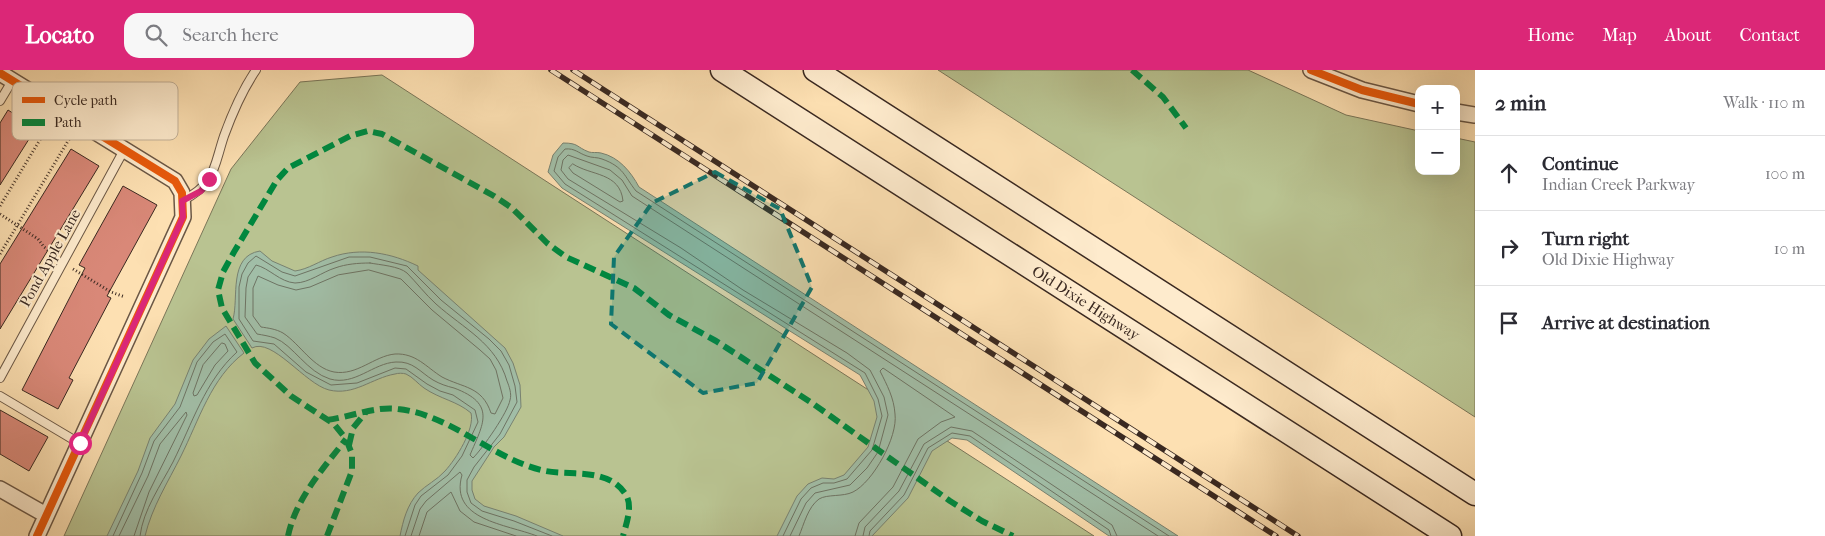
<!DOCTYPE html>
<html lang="en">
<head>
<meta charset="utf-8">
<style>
  :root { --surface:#fff; --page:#f7f7f7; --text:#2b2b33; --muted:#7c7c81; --line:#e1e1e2; --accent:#db2777 }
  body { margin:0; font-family:"IM FELL French Canon",serif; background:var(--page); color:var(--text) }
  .controls { position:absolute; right:15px; top:15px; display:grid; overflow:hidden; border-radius:10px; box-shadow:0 5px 20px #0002 }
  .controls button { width:45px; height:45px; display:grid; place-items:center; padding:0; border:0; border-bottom:1px solid var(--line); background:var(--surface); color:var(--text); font:25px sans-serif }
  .stop { position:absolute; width:15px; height:15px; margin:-11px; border:4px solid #db2777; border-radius:50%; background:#fff }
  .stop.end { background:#db2777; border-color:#fff; box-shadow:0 1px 5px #0008 }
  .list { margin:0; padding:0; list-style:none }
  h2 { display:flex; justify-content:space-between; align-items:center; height:65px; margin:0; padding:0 20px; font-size:21px }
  h2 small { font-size:16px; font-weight:400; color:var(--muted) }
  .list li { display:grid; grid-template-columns:32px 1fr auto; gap:15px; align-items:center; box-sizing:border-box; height:75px; padding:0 20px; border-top:1px solid var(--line) }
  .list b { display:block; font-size:19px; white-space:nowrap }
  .list p { margin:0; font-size:16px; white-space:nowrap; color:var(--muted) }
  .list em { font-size:16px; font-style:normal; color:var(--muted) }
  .icon { flex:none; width:28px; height:28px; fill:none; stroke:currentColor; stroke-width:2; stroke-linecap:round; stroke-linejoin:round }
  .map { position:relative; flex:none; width:1475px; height:466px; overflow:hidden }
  header { display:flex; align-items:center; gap:30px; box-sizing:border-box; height:70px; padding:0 25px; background:var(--accent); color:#fff }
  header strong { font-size:24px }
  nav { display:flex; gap:28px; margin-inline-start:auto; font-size:18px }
  .search { width:350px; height:45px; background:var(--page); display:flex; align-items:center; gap:12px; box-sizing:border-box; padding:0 18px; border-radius:15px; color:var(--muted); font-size:19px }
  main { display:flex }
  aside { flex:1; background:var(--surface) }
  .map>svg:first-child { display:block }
</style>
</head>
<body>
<header>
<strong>Locato</strong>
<div class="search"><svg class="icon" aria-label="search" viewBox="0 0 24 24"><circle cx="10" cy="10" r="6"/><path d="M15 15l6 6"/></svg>Search here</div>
<nav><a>Home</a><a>Map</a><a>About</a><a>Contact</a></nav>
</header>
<main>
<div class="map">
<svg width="1475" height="466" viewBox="0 0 1475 466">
  <rect width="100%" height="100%" fill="#fde0b2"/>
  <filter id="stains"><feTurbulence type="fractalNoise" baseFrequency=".004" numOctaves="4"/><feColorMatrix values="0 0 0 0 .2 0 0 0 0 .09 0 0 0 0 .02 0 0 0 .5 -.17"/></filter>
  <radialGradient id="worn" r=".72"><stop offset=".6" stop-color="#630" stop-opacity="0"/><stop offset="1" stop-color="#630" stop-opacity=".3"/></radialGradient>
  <path fill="#b9c391" stroke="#7a7659" d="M 938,0 L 1248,0 L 1346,45 L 1419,61 L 1419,101 L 1456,101 L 1456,68 L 1475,72 L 1475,347 Z
    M 382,5 L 1094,466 L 64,466 L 231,99 L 300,12 Z"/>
  <path fill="#a1bea7" stroke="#788271" d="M 563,73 C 579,73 576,77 589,82 C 592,83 597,82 601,83 C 619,87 631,102 639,117 L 1178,466 L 1109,466 L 967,370 L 952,368 L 932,381 L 908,428 L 872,466 L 777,466 L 797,426 L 808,414 L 822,408 L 834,409 L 844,405 L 868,377 L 877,347 L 874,331 L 860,305 L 562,118 L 548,102 L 553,85 Z
    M 260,181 L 272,191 L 295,201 C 309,199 319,191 332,187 C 361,177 391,183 418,196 L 418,200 L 505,278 L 513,293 L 520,315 L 521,337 L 504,367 L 494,377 L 472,411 L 472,420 L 475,429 L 484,436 L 516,446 L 563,466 L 400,466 C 403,451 407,435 418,423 C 426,415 437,410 445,401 C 456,389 475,359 471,343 C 457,331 440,329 424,318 C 418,314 413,307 406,304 C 403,303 398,303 395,304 C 372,308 354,326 329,320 C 305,314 272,267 252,278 L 233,249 C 239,228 228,186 260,181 Z
    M 226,256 L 244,283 C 211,308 199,350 181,386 C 168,412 152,437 145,466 L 107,466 L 138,401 L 150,368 L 175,334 L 193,290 L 209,269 Z"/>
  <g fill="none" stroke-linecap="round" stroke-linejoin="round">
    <path stroke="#6e7464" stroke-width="1" d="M 573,94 C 591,106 620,102 623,131 L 620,132 L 573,103 L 569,98 Z
      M 370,193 C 380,195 399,196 407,203 C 417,213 425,224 436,234 C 464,259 496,273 507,311 C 509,316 512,324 510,330 C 508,342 483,378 473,388 L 470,385 C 483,354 497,334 454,318 C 446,316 440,314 433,310 C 420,302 413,291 396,292 C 373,293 355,316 330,309 C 307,302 293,275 275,268 C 269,266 263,265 257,264 L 245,247 L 246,218 L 248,207 L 256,195 C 269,198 280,212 295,213 C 309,213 322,202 335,198 C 346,194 358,193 370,193 Z
      M 369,200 L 401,209 L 432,240 L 480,280 L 490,289 L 496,300 L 503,328 L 495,344 L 491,343 C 482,316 463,318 442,307 C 426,297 416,283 395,284 C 374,286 357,306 334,302 C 313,298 300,274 283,263 C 276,259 268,258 261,257 L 253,246 L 253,218 L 258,206 L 278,215 L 296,220 L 310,217 L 338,205 Z
      M 222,273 L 225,274 L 228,281 L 215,295 L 197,325 L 194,326 L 193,323 L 203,295 Z
      M 113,466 L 142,403 L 154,371 L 180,337 L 197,292 L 213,272 L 225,264 L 237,282 C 205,311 192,354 173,392 C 161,415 143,440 140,466
      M 119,466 L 148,406 L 160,374 L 186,342 L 187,345 L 149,422 L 134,466
      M 405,466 L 415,435 L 421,426 L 448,405 L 462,386 L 478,352 L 475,340 L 453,325 L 440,321 L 427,314 L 406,299 L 395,298 L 357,313 L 331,315 L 306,302 L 274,274 L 253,271 L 239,249 L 239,217 L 242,204 L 248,193 L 256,186 L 282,202 L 295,206 L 349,187 L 370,187 L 407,196 L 441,230 L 489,269 L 501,281 L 509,295 L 515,316 L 517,332 L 500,364 L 474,397 L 467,410 L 467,422 L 471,433 L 482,441 L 514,451 L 552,466
      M 411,466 L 420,439 L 426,431 L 460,402 L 462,405 C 449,450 506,454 537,466
      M 419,466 L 427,442 L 451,422 L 460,441 L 474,452 L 516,466
      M 783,466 L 801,429 L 811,418 L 823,413 L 834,413 L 847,409 L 872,380 L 882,346 L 878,329 L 865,303 L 565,114 L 554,101 L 558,87 L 565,79 C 575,78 578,83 587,86 C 592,88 597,87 602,89 C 624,97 624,106 636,121 L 1169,466
      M 790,466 L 806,433 L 815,423 L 850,415 L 867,398 L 878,382 L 888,345 L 884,327 L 870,300 L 847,283 L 743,220 L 681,178 L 568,109 L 561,100 L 563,90 L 568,85 L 610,100 L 622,110 L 632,126 L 1158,466
      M 799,466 C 804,454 808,437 819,429 C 827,424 843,427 853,422 C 873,412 898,367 895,344 C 894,328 887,315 880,301 L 883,298 L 955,347 L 941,352 L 918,369 L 893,417 L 859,453 L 855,466
      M 863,466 L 865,457 L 899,421 L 924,374 L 951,357 L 972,361 L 1112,455 L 1117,466
      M 869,466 L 870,461 L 904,425 L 928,378 L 952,363 L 970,366 L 1109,460 L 1111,466"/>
  </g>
  <path fill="#d98878" stroke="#3a2921" d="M 8,40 L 36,58 L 0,115 L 0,53 Z
    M 71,79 L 99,96 L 0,259 L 0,194 Z
    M 123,116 L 157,135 L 107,226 L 111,228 L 69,308 L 73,310 L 58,339 L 22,320 L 85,198 L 79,195 Z
    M 0,340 L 48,367 L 29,401 L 0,384 Z"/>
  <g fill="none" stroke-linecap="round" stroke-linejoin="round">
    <g stroke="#6b5745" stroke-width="10">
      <path id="service" d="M 0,31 L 12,11
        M 182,131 C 216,113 213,99 224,66 C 232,44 243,19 256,0
        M 0,308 L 124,80
        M 0,326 L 79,373"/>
    </g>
    <g stroke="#6b5745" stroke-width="18">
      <path id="minor" d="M 1311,0 L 1362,20 L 1419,34
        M 0,3 L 175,111 L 182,123 L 183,147 L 37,466
        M 1456,42 L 1475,45
        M 0,419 L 46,445"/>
    </g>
    <g stroke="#3a2921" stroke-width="25">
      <g id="secondary">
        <path id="s1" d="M 722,0 L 1450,466"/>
        <path d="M 815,0 L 1475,424"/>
      </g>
    </g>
    <path stroke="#3a2921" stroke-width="3" stroke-dasharray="1 2.5" stroke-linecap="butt" d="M 0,136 L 50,53
      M 0,144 L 38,169 L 44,177 L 55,185
      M 0,184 L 71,66
      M 73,199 L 111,222 L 125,227"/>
    <use href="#service" stroke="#feebcd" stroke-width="8"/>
    <use href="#minor" stroke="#feebcd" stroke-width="15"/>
    <use href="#secondary" stroke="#feebcd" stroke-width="22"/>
    <g stroke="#3a2921" stroke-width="5.5">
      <path id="rail" d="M 551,0 L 1276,466
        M 573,0 L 1298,466"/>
    </g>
    <use href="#rail" stroke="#feebcd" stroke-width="4" stroke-dasharray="11" stroke-linecap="butt"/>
    <path stroke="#00873e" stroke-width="6" stroke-dasharray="12 6" stroke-linecap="butt" d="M 1132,0 L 1163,27 L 1186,58
      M 327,350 C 350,347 375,336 398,339 C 449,344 492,388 541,400 C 568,407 608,396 626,425 C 633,436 626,455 623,466
      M 349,375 L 353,358 L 366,342
      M 288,466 C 296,428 323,399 346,369
      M 327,466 L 352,401 L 352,384 L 346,369 L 334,354 L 291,326 L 255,293 L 222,238 L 218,220 L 223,202 L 234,182 L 277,110 L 288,98 L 350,66 L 368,61 L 382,64 L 494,126 L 512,138 L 547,173 L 566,187 L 634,218 L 669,245 L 716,271 L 812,333 L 950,431 L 982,451 L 1013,466"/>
    <g stroke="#feebcd" stroke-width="11">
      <path id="cycleway" d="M 1311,0 L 1362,20 L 1419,34
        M 0,3 L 175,111 L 182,123 L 183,147 L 37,466"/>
    </g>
    <use href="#cycleway" stroke="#e8590c" stroke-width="8"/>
  </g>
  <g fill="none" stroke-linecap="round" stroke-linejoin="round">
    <path stroke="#db2777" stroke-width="6" d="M 80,373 L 183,147 L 182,131 L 201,121 L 209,109"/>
  </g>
  <path fill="#0f766e" fill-opacity="0.2" stroke="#0f766e" stroke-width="4" stroke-dasharray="10 6" stroke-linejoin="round" d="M 715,102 L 780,139 L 812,217 L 757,313 L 703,323 L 611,254 L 614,187 L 652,133 Z"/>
  <g text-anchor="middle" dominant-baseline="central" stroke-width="4" stroke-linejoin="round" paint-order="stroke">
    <g font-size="15" fill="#3a2921" stroke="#feebcd">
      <text transform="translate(50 188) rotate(-61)">Pond Apple Lane</text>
      <text stroke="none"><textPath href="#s1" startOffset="432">Old Dixie Highway</textPath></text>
    </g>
  </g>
  <rect x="12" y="12" width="166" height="58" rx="8" fill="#feebcd" stroke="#c3b199" stroke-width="1"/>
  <rect x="22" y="27" width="23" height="6" fill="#e8590c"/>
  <rect x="22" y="49" width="23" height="7" fill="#00873e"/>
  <g font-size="14" fill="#3a2921">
    <text x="54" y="35">Cycle path</text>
    <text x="54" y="57">Path</text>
  </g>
  <rect width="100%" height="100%" filter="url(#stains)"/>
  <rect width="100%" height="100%" fill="url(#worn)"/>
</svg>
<div class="controls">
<button>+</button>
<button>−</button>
</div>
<div class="stop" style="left:80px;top:373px"></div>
<div class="stop end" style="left:209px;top:109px"></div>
</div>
<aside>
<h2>2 min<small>Walk · 110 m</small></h2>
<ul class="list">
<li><svg class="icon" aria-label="ahead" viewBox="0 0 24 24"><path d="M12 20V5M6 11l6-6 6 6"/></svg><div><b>Continue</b><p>Indian Creek Parkway</p></div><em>100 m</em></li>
<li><svg class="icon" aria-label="right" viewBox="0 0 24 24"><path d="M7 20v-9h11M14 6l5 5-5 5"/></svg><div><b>Turn right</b><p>Old Dixie Highway</p></div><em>10 m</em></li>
<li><svg class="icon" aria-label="arrive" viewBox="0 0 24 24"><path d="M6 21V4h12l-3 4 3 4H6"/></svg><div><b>Arrive at destination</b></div></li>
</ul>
</aside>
</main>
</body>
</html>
